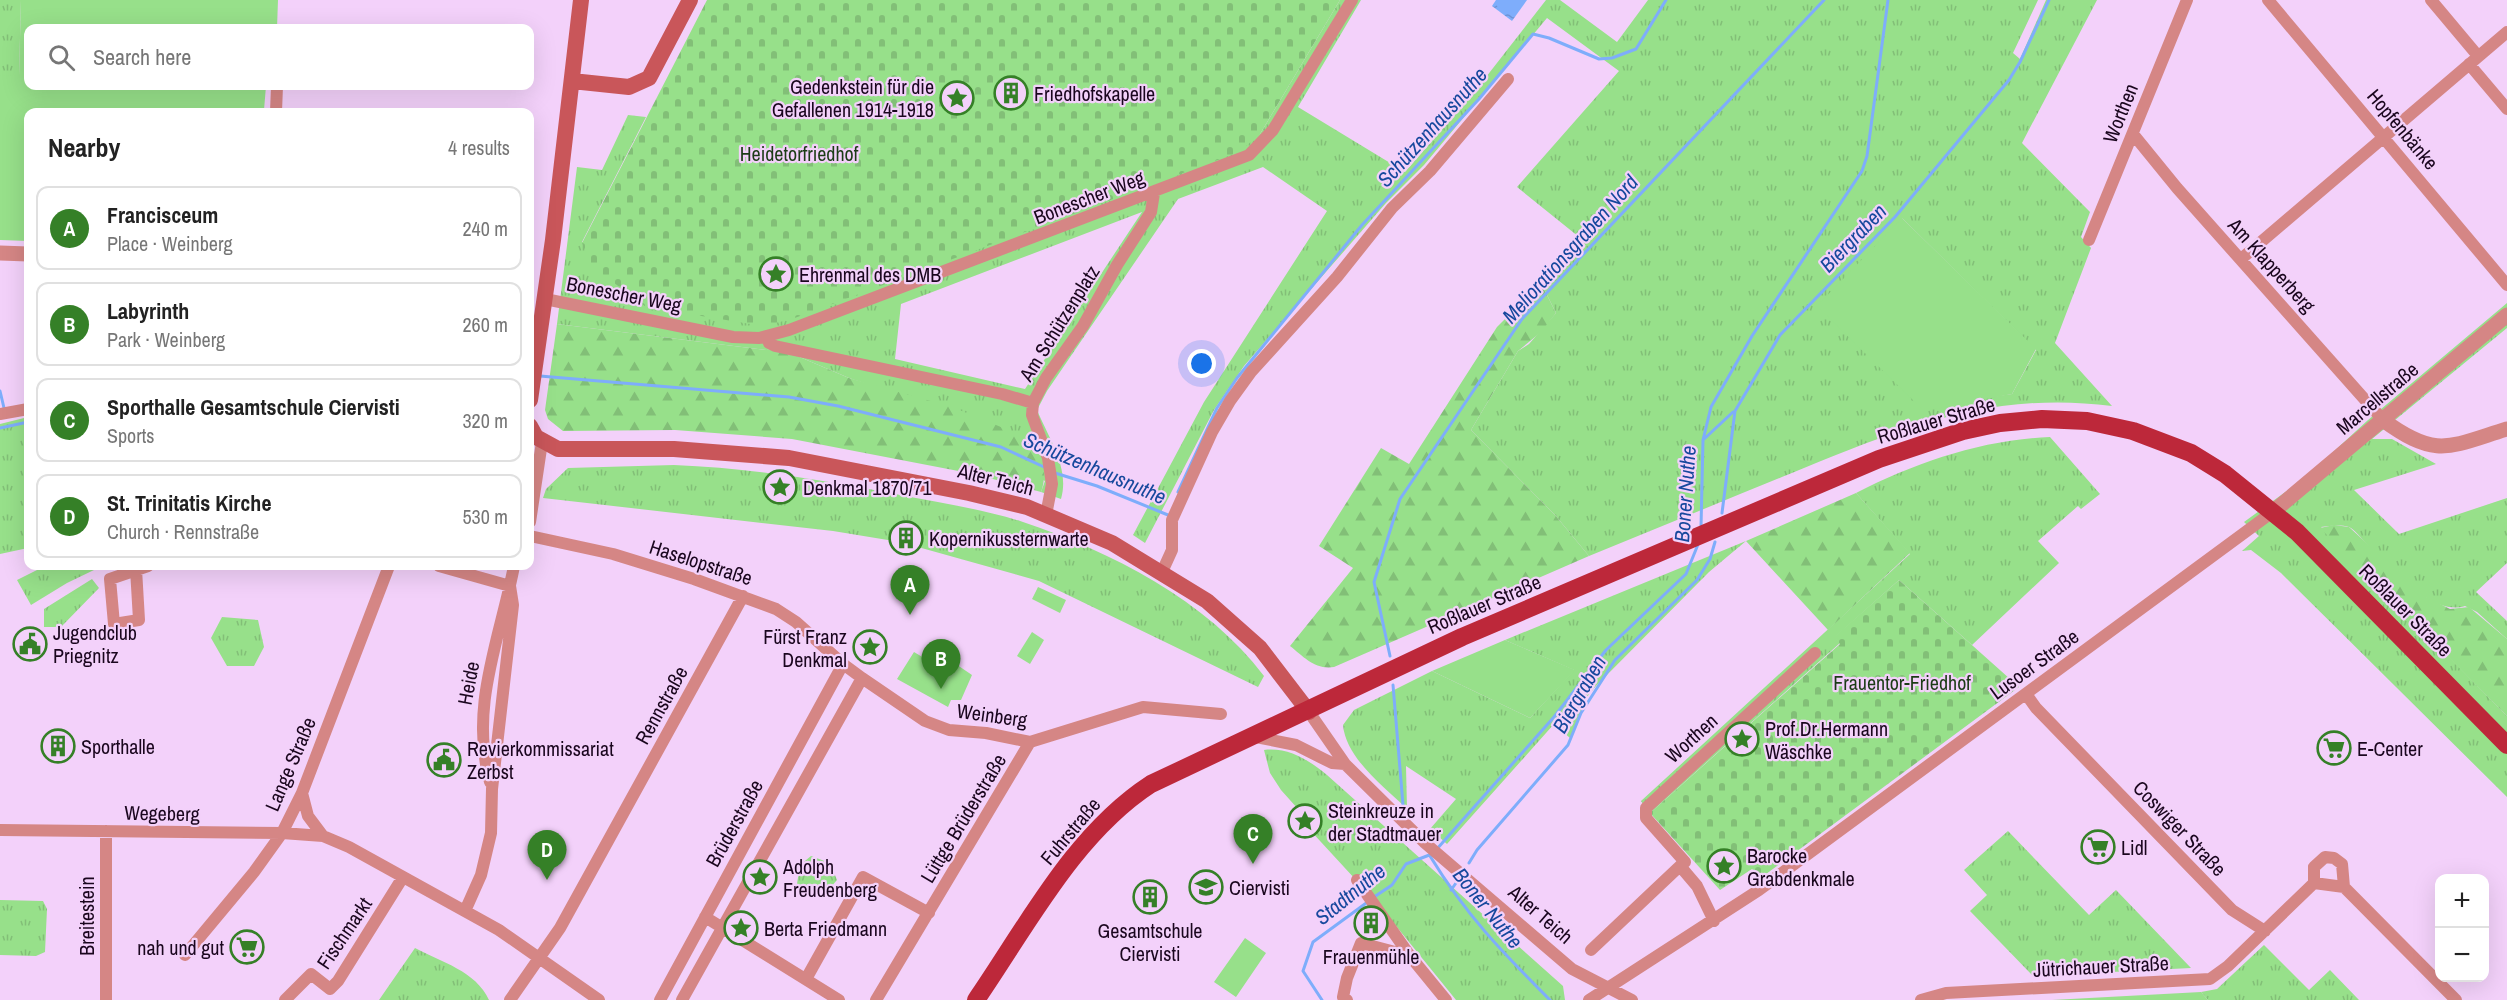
<!DOCTYPE html>
<html lang="en">
<head>
<meta charset="utf-8">
<style>
  :root { --surface:#fff; --page:#f2f2f2; --text:#222; --muted:#767676; --line:#e0e0e0; --accent:#358027 }
  body { margin:0; font-family:"Archivo Narrow",sans-serif; background:var(--page); color:var(--text) }
  .controls { position:absolute; right:18px; bottom:18px; display:grid; overflow:hidden; border-radius:12px; box-shadow:0 6px 24px #0002 }
  .controls button { width:54px; height:54px; display:grid; place-items:center; padding:0; border:0; border-bottom:2px solid var(--line); background:var(--surface); color:var(--text); font:30px sans-serif }
  .you { position:absolute; left:1202px; top:364px; width:21px; height:21px; margin:-15px; border:4px solid #fff; border-radius:50%; background:#1a73e8; box-shadow:0 0 0 9px #1a73e833 }
  .badge { display:grid; place-items:center; width:39px; height:39px; border-radius:50%; background:var(--accent); color:#fff; font-size:20px; font-weight:700 }
  .pin { position:absolute; translate:-50% -50px; filter:drop-shadow(0 2px 3px #0008) }
  .pin::after { content:''; position:absolute; top:32px; width:21px; height:18px; background:inherit; clip-path:polygon(0 0,100% 0,50% 100%) }
  .list { margin:0; padding:0; list-style:none }
  h2 { display:flex; justify-content:space-between; align-items:center; height:78px; margin:0; padding:0 24px; font-size:26px }
  h2 small { font-size:20px; font-weight:400; color:var(--muted) }
  .list li { display:grid; grid-template-columns:39px 1fr auto; gap:18px; align-items:center; box-sizing:border-box; height:84px; margin:0 12px 12px; padding:0 12px; border:2px solid var(--line); border-radius:12px }
  .list b { display:block; font-size:22px; white-space:nowrap }
  .list p { margin:0; font-size:20px; white-space:nowrap; color:var(--muted) }
  .list em { font-size:20px; font-style:normal; color:var(--muted) }
  .icon { flex:none; width:33px; height:33px; fill:none; stroke:currentColor; stroke-width:2; stroke-linecap:round; stroke-linejoin:round }
  .map { position:relative; flex:none; width:2507px; height:1000px; overflow:hidden }
  .search { position:absolute; background:var(--surface); box-shadow:0 6px 24px #0002; left:24px; top:24px; width:510px; height:66px; display:flex; align-items:center; gap:15px; box-sizing:border-box; padding:0 21px; border-radius:12px; color:var(--muted); font-size:22px }
  .panel { position:absolute; background:var(--surface); box-shadow:0 6px 24px #0002; left:24px; top:108px; width:510px; height:462px; border-radius:12px }
  .map>svg:first-child { display:block }
</style>
</head>
<body>
<div class="map">
<svg width="2507" height="1000" viewBox="0 0 2507 1000">
  <defs>
    <pattern id="grass-tufts" width="24" height="20" patternUnits="userSpaceOnUse" patternTransform="scale(1.5)"><rect width="24" height="20" fill="#97e08a"/><path d="M3 7l-1-3M5 7V3M7 7l1-3M15 17l-1-3M17 17v-4M19 17l1-3" fill="none" stroke="#82bf77"/></pattern>
    <pattern id="forest-firs" width="22" height="20" patternUnits="userSpaceOnUse" patternTransform="scale(1.5)"><rect width="22" height="20" fill="#97e08a"/><path d="M5 1l3.5 6h-7zM16 11l3.5 6h-7z" fill="#82bf77"/></pattern>
    <pattern id="cemetery-stones" width="16" height="16" patternUnits="userSpaceOnUse" patternTransform="scale(1.5)"><rect width="16" height="16" fill="#97e08a"/><path d="M2 7V4a2 2 0 0 1 4 0v3zM10 15v-3a2 2 0 0 1 4 0v3z" fill="#82bf77"/></pattern>
    <pattern id="water-ripples" width="26" height="14" patternUnits="userSpaceOnUse" patternTransform="scale(1.5)"><rect width="26" height="14" fill="#7eadfb"/><path d="M2 4q2-2 4 0t4 0M15 11q2-2 4 0t4 0" fill="none" stroke="#6c93d7"/></pattern>
  </defs>
  <rect width="100%" height="100%" fill="#f3d1fa"/>
  <path fill="url(#grass-tufts)" fill-rule="evenodd" d="M 0,0 L 21,0 L 19,76 L 0,76 Z
    M 1340,0 L 1361,0 L 1298,107 L 1405,172 L 1472,95 L 1546,0 L 1560,0 L 1617,42 L 1648,0 L 2038,0 L 2013,53 L 2020,59 L 2046,0 L 2097,0 L 2022,143 L 2090,212 L 2081,237 L 2091,248 L 2055,343 L 2112,406 C 1990,390 1897,430 1787,475 C 1721,502 1655,529 1589,556 L 1555,515 L 1471,430 L 1518,351 L 1529,344 L 1556,313 L 1541,283 L 1584,241 L 1517,187 L 1619,71 L 1547,18 L 1424,165 L 1386,203 L 1244,366 L 1214,410 L 1145,543 L 1133,535 L 1204,402 L 1327,211 L 1263,167 L 1178,199 L 1047,391 L 1037,410 C 1049,439 1070,468 1061,499 L 1041,492 L 1045,481 L 891,392 L 849,378 L 781,349 L 766,350 L 557,324 L 577,167 L 602,170 L 628,115 L 646,117 L 582,242 L 1260,134 ZM 1142,212 L 1025,389 L 895,359 L 901,304 ZM 1902,218 L 2036,350 L 2012,394 L 1977,399 Z
    M 2507,303 L 2507,328 L 2372,439 L 2392,439 L 2436,464 L 2354,490 L 2399,534 L 2507,498 L 2507,563 L 2476,592 L 2507,621 L 2507,639 L 2477,612 L 2465,606 C 2430,617 2389,565 2366,543 C 2361,538 2355,530 2349,527 C 2340,524 2329,526 2321,527 L 2507,716 L 2507,797 L 2281,573 L 2251,550 L 2242,551 L 2259,536 L 2244,522 L 2306,477 L 2368,420 Z
    M 28,417 L 28,548 L 0,554 L 0,424 Z
    M 2050,437 L 2100,494 L 2081,509 L 2078,506 L 2038,541 L 2059,563 L 1972,645 L 1899,580 L 1835,637 L 1840,643 L 1650,813 L 1641,801 L 1910,554 L 1856,493 C 1917,462 1981,440 2050,437 Z
    M 674,465 C 748,468 818,479 890,493 C 934,502 980,508 1023,522 C 1111,552 1207,600 1264,676 L 1258,687 L 1039,581 L 900,542 L 833,531 L 543,498 L 546,489 L 568,468 Z
    M 1746,541 L 1709,572 L 1596,686 L 1586,698 L 1570,738 L 1554,724 L 1447,844 L 1430,829 L 1456,799 L 1406,766 L 1407,809 C 1385,787 1346,759 1343,725 L 1354,710 L 1432,671 L 1530,718 L 1574,670 L 1505,640 Z
    M 45,566 L 93,566 L 94,570 L 67,583 L 31,605 L 17,580 Z
    M 92,579 L 99,588 L 61,627 L 44,627 L 44,609 Z
    M 222,617 L 258,620 L 264,647 L 254,666 L 227,666 L 211,638 Z
    M 1264,750 C 1288,747 1309,760 1327,775 L 1563,986 L 1565,1000 L 1456,1000 L 1379,905 L 1309,829 L 1298,809 L 1281,790 L 1270,773 Z
    M 2008,831 L 2089,915 L 2116,890 L 2191,968 L 2033,976 L 1970,911 L 1987,895 L 1964,870 Z
    M 811,856 L 830,863 L 837,880 L 825,894 L 809,893 L 797,884 L 800,865 Z
    M 0,900 L 43,901 L 47,909 L 45,952 L 36,956 L 0,955 Z
    M 2264,945 L 2309,990 L 2330,970 L 2359,1000 L 2208,1000 L 2201,992 L 2217,989 Z
    M 415,948 C 441,962 476,971 489,1000 L 379,1000 Z"/>
  <path fill="url(#forest-firs)" d="M 1541,283 L 1556,313 L 1541,332 L 1518,351 L 1471,430 L 1555,515 L 1589,556 L 1334,667 C 1315,670 1304,657 1290,646 L 1353,568 L 1319,546 L 1381,448 L 1409,464 L 1497,327 Z
    M 557,324 L 766,350 L 781,349 L 849,378 L 952,407 L 1025,437 C 1043,446 1048,474 1041,492 L 974,474 L 792,439 L 675,430 L 563,431 L 548,419 L 545,410 Z
    M 1856,493 L 1910,553 L 1828,630 L 1746,541 Z
    M 2334,525 L 2349,527 L 2426,597 L 2450,609 L 2469,607 L 2507,639 L 2507,716 L 2320,528 Z"/>
  <path fill="url(#cemetery-stones)" d="M 707,0 L 1340,0 L 1260,134 L 1239,152 L 792,319 L 763,326 L 646,307 L 593,267 L 582,243 Z
    M 1899,580 L 2019,687 L 1762,877 L 1752,869 L 1720,890 L 1650,813 L 1840,644 L 1834,637 Z"/>
  <path fill="#97e08a" d="M 21,0 L 278,0 L 277,28 L 28,28 L 28,86 L 266,86 L 264,110 L 209,110 L 208,112 L 28,112 L 28,241 L 0,240 L 0,76 L 19,75 Z
    M 1902,218 L 2036,349 L 2012,394 L 1924,411 L 1817,306 Z
    M 1038,587 L 1066,600 L 1060,613 L 1032,599 Z
    M 1032,632 L 1044,640 L 1030,664 L 1017,656 Z
    M 1505,640 L 1575,670 L 1530,718 L 1432,671 Z
    M 914,652 L 934,664 L 941,654 L 972,675 L 961,700 L 951,700 L 948,707 L 897,679 Z
    M 1245,938 L 1266,953 L 1236,997 L 1214,982 Z
    M 2201,992 L 2208,1000 L 2052,1000 Z"/>
  <path fill="url(#water-ripples)" d="M 1496,0 L 1527,0 L 1512,21 L 1492,6 Z"/>
  <g fill="none" stroke-linecap="round" stroke-linejoin="round">
    <path stroke="#7eadfb" stroke-width="3" d="M 540,376 L 789,397 L 838,406 L 1001,447 L 1044,467
      M 0,391 L 4,408
      M 0,428 L 28,422
      M 1703,440 L 1733,412
      M 1055,473 L 1097,486 L 1168,515
      M 1178,492 L 1217,408 L 1237,378 L 1362,225 L 1479,99 L 1533,34 L 1549,38 L 1599,59 L 1612,58 L 1636,49 L 1666,0
      M 1722,513 L 1735,411 L 1780,335 L 1895,217 L 2009,80 L 2020,62 L 2049,0
      M 1701,527 L 1703,440 L 1711,407 L 1752,336 L 1862,171 L 1867,156 L 1888,0
      M 1390,656 L 1374,582 L 1400,499 L 1522,319 L 1824,0
      M 1393,685 L 1403,805
      M 1436,850 L 1554,717 L 1606,650 L 1686,574 L 1699,542
      M 1430,856 C 1466,915 1502,952 1550,1000
      M 1469,863 L 1477,850 L 1568,745 L 1581,713 L 1615,660 L 1697,580 L 1710,559 L 1715,542
      M 1451,890 L 1456,883
      M 1374,897 L 1392,885 L 1406,864 L 1432,854
      M 1322,1000 L 1303,971 L 1313,942 L 1369,901"/>
    <path stroke="#d58685" stroke-width="12" d="M 2268,0 L 2507,285
      M 2431,0 L 2478,56
      M 2469,64 L 2507,109
      M 276,112 L 277,86
      M 2133,134 L 2177,188 L 2383,420
      M 2089,240 L 2187,0
      M 2241,259 L 2507,32
      M 545,299 L 733,337 L 759,338 L 789,330 L 1249,155 L 1273,130 L 1352,0
      M 767,336 L 769,343 L 775,346 L 1002,394 L 1033,403
      M 0,414 L 28,409
      M 1046,515 L 1052,484 L 1048,458 L 1032,415 L 1033,403 L 1046,378 L 1083,326 L 1117,265 L 1151,212 L 1154,193
      M 530,522 L 542,442
      M 530,536 L 613,554 L 694,579 L 776,609 L 796,622 L 843,664 L 862,678 L 925,721 L 949,730 L 986,733 L 1030,742 L 1143,707 L 1221,714
      M 439,566 L 510,586
      M 136,569 L 139,620 L 114,624 L 110,579 L 148,566
      M 1162,572 L 1172,550 L 1172,520 L 1212,432 L 1230,401 L 1251,372 L 1337,277 L 1392,208 L 1430,171 L 1508,79
      M 2026,694 L 2036,708 L 2232,910 L 2265,931
      M 1309,712 L 1345,764 L 1425,843 L 1572,969 L 1632,1000
      M 1256,737 L 1296,745 L 1332,763 L 1345,764
      M 490,782 C 469,707 500,639 514,566
      M 302,793 L 308,816 L 323,836
      M 0,830 L 282,833 L 323,836 L 349,847 L 499,930 L 599,1000
      M 2325,857 L 2334,858 L 2342,864 L 2344,887 L 2314,883 L 2314,867 Z
      M 1357,880 L 1410,956 L 1446,1000
      M 2344,887 L 2456,1000
      M 465,911 L 481,875 L 491,833 L 492,789 L 513,605 L 510,586
      M 705,917 L 839,1000
      M 1714,921 L 1697,886 L 1680,866 L 1685,862 L 1646,818 L 1646,808 L 1815,653
      M 1591,950 L 1680,866
      M 185,955 L 254,872 L 282,833 L 302,793 L 389,566
      M 806,979 L 863,877 L 929,913
      M 106,1000 L 106,831
      M 285,1000 L 311,974 L 330,989 L 338,981 L 403,877
      M 510,1000 L 560,928 L 743,596
      M 660,1000 L 843,664
      M 682,1000 L 862,678
      M 876,1000 L 1030,742
      M 1347,1000 L 1343,997 L 1347,978 L 1361,943 L 1410,956
      M 1589,1000 L 1759,890 L 2274,511
      M 1921,1000 L 1946,993 L 2210,979 L 2228,966 L 2314,883"/>
    <path stroke="#d58685" stroke-width="15" d="M 0,253 L 28,254
      M 2383,420 C 2436,459 2449,447 2507,429
      M 2274,511 L 2507,315"/>
    <path stroke="#c9565a" stroke-width="16" d="M 572,81 L 629,87 L 649,78 L 690,0
      M 530,400 L 553,240 L 581,0
      M 530,426 L 536,437 L 558,449 L 674,449 L 789,458 L 969,493 L 1027,507 L 1112,543 L 1207,601 L 1260,648 L 1309,712"/>
    <path stroke="#bd283a" stroke-width="18" d="M 976,1000 C 1027,926 1074,834 1151,784 L 1462,637 L 1879,459 L 1963,431 L 2000,423 L 2042,419 L 2087,421 L 2133,431 L 2191,453 L 2225,474 L 2297,532 L 2507,745"/>
  </g>
  <defs>
    <g id="building-ring" transform="scale(1.725)"><circle r="9.5" fill="#f3d1fa" stroke="#358027" stroke-width="1.5"/><path d="M-4-6H4V6H1V3H-1V6H-4ZM-2.5-4.3h1.7v1.8h-1.7ZM.8-4.3h1.7v1.8H.8ZM-2.5-1h1.7V.8h-1.7ZM.8-1h1.7V.8H.8Z" fill="#358027"/></g>
    <g id="sight-ring" transform="scale(1.725)"><circle r="9.5" fill="#f3d1fa" stroke="#358027" stroke-width="1.5"/><path d="M0-6L1.8-2.2L6-1.7L2.9 1.2L3.7 5.4L0 3.3L-3.7 5.4L-2.9 1.2L-6-1.7L-1.8-2.2Z" fill="#358027"/></g>
    <g id="civic-ring" transform="scale(1.725)"><circle r="9.5" fill="#f3d1fa" stroke="#358027" stroke-width="1.5"/><path d="M-.6-6.5H3V-4.5H.6V-3L4-1V1h2V6H-6V1h2V-1L-.6-3ZM-1.2 2.5V6h2.4V2.5Z" fill="#358027"/></g>
    <g id="supermarket-ring" transform="scale(1.725)"><circle r="9.5" fill="#f3d1fa" stroke="#358027" stroke-width="1.5"/><path d="M-6-5.5h2.5l.6 2H6L4.5 2H-2.5L-4.4-4H-6ZM-1.5 3.2a1.3 1.3 0 1 0 .1 0ZM3 3.2a1.3 1.3 0 1 0 .1 0Z" fill="#358027"/></g>
    <g id="school-ring" transform="scale(1.725)"><circle r="9.5" fill="#f3d1fa" stroke="#358027" stroke-width="1.5"/><path d="M0-5L7-2L0 1L-7-2ZM-4 1L0 2.5L4 1V4Q0 6-4 4Z" fill="#358027"/></g>
  </defs>
  <g fill-rule="evenodd">
    <use href="#building-ring" x="1011" y="93"/>
    <use href="#sight-ring" x="957" y="98"/>
    <use href="#sight-ring" x="776" y="274"/>
    <use href="#sight-ring" x="780" y="487"/>
    <use href="#building-ring" x="906" y="538"/>
    <use href="#civic-ring" x="30" y="644"/>
    <use href="#sight-ring" x="870" y="647"/>
    <use href="#sight-ring" x="1742" y="739"/>
    <use href="#building-ring" x="58" y="746"/>
    <use href="#supermarket-ring" x="2334" y="748"/>
    <use href="#civic-ring" x="444" y="760"/>
    <use href="#sight-ring" x="1305" y="821"/>
    <use href="#supermarket-ring" x="2098" y="847"/>
    <use href="#sight-ring" x="1724" y="866"/>
    <use href="#sight-ring" x="760" y="877"/>
    <use href="#school-ring" x="1206" y="887"/>
    <use href="#building-ring" x="1150" y="897"/>
    <use href="#building-ring" x="1371" y="923"/>
    <use href="#sight-ring" x="741" y="928"/>
    <use href="#supermarket-ring" x="247" y="947"/>
  </g>
  <g text-anchor="middle" dominant-baseline="central" stroke-width="4.5" stroke-linejoin="round" paint-order="stroke">
    <g font-size="20" fill="#1a061e" stroke="#f3d1fa" text-anchor="start">
      <text x="934" y="86" text-anchor="end">Gedenkstein für die<tspan x="934" dy="23">Gefallenen 1914-1918</tspan></text>
      <text x="1034" y="93">Friedhofskapelle</text>
      <text x="799" y="274">Ehrenmal des DMB</text>
      <text x="803" y="487">Denkmal 1870/71</text>
      <text x="929" y="538">Kopernikussternwarte</text>
      <text x="53" y="632">Jugendclub<tspan x="53" dy="23">Priegnitz</tspan></text>
      <text x="847" y="636" text-anchor="end">Fürst Franz<tspan x="847" dy="23">Denkmal</tspan></text>
      <text x="1765" y="728">Prof.Dr.Hermann<tspan x="1765" dy="23">Wäschke</tspan></text>
      <text x="81" y="746">Sporthalle</text>
      <text x="467" y="748">Revierkommissariat<tspan x="467" dy="23">Zerbst</tspan></text>
      <text x="2357" y="748">E-Center</text>
      <text x="1328" y="810">Steinkreuze in<tspan x="1328" dy="23">der Stadtmauer</tspan></text>
      <text x="2121" y="847">Lidl</text>
      <text x="1747" y="855">Barocke<tspan x="1747" dy="23">Grabdenkmale</tspan></text>
      <text x="783" y="866">Adolph<tspan x="783" dy="23">Freudenberg</tspan></text>
      <text x="1229" y="887">Ciervisti</text>
      <text x="764" y="928">Berta Friedmann</text>
      <text x="1150" y="930" text-anchor="middle">Gesamtschule<tspan x="1150" dy="23">Ciervisti</tspan></text>
      <text x="224" y="947" text-anchor="end">nah und gut</text>
      <text x="1371" y="956" text-anchor="middle">Frauenmühle</text>
    </g>
    <g font-size="20" fill="#1a061e" stroke="#f3d1fa">
      <text transform="translate(2120 113) rotate(-68)">Worthen</text>
      <text transform="translate(2403 129) rotate(50)">Hopfenbänke</text>
      <text transform="translate(1089 197) rotate(-21)">Bonescher Weg</text>
      <text transform="translate(2272 265) rotate(48)">Am Klapperberg</text>
      <text transform="translate(624 294) rotate(11)">Bonescher Weg</text>
      <text transform="translate(1059 323) rotate(-58)">Am Schützenplatz</text>
      <text transform="translate(2377 398) rotate(-40)">Marcellstraße</text>
      <text transform="translate(1936 420) rotate(-16)">Roßlauer Straße</text>
      <text transform="translate(996 479) rotate(14)">Alter Teich</text>
      <text transform="translate(701 562) rotate(18)">Haselopstraße</text>
      <text transform="translate(1484 604) rotate(-23)">Roßlauer Straße</text>
      <text transform="translate(2406 610) rotate(45)">Roßlauer Straße</text>
      <text transform="translate(2034 664) rotate(-36)">Lusoer Straße</text>
      <text transform="translate(468 683) rotate(-79)">Heide</text>
      <text transform="translate(661 705) rotate(-61)">Rennstraße</text>
      <text transform="translate(992 715) rotate(8)">Weinberg</text>
      <text transform="translate(1691 738) rotate(-42)">Worthen</text>
      <text transform="translate(290 764) rotate(-67)">Lange Straße</text>
      <text transform="translate(162 813) rotate(1)">Wegeberg</text>
      <text transform="translate(963 818) rotate(-59)">Lüttge Brüderstraße</text>
      <text transform="translate(734 823) rotate(-61)">Brüderstraße</text>
      <text transform="translate(2180 828) rotate(46)">Coswiger Straße</text>
      <text transform="translate(1070 831) rotate(-50)">Fuhrstraße</text>
      <text transform="translate(1541 914) rotate(41)">Alter Teich</text>
      <text transform="translate(86 916) rotate(-90)">Breitestein</text>
      <text transform="translate(344 933) rotate(-56)">Fischmarkt</text>
      <text transform="translate(2101 966) rotate(-3)">Jütrichauer Straße</text>
    </g>
    <g font-size="20" fill="#1b3c15" stroke="#f3d1fa">
      <text x="799" y="153">Heidetorfriedhof</text>
      <text x="1902" y="682">Frauentor-Friedhof</text>
    </g>
    <g font-size="21" font-style="italic" fill="#16489d" stroke="#f3d1fa">
      <text transform="translate(1432 127) rotate(-48)">Schützenhausnuthe</text>
      <text transform="translate(1853 238) rotate(-46)">Biergraben</text>
      <text transform="translate(1570 249) rotate(-48)">Meliorationsgraben Nord</text>
      <text transform="translate(1095 468) rotate(23)">Schützenhausnuthe</text>
      <text transform="translate(1685 494) rotate(-86)">Boner Nuthe</text>
      <text transform="translate(1579 694) rotate(-60)">Biergraben</text>
      <text transform="translate(1350 894) rotate(-39)">Stadtnuthe</text>
      <text transform="translate(1488 908) rotate(51)">Boner Nuthe</text>
    </g>
  </g>
</svg>
<div class="controls">
<button>+</button>
<button>−</button>
</div>
<div class="you"></div>
<div class="pin badge" style="left:910px;top:615px">A</div>
<div class="pin badge" style="left:941px;top:689px">B</div>
<div class="pin badge" style="left:1253px;top:864px">C</div>
<div class="pin badge" style="left:547px;top:880px">D</div>
<div class="search"><svg class="icon" aria-label="search" viewBox="0 0 24 24"><circle cx="10" cy="10" r="6"/><path d="M15 15l6 6"/></svg>Search here</div>
<section class="panel">
<h2>Nearby<small>4 results</small></h2>
<ul class="list">
<li><span class="badge">A</span><div><b>Francisceum</b><p>Place · Weinberg</p></div><em>240 m</em></li>
<li><span class="badge">B</span><div><b>Labyrinth</b><p>Park · Weinberg</p></div><em>260 m</em></li>
<li><span class="badge">C</span><div><b>Sporthalle Gesamtschule Ciervisti</b><p>Sports</p></div><em>320 m</em></li>
<li><span class="badge">D</span><div><b>St. Trinitatis Kirche</b><p>Church · Rennstraße</p></div><em>530 m</em></li>
</ul>
</section>
</div>
</body>
</html>
